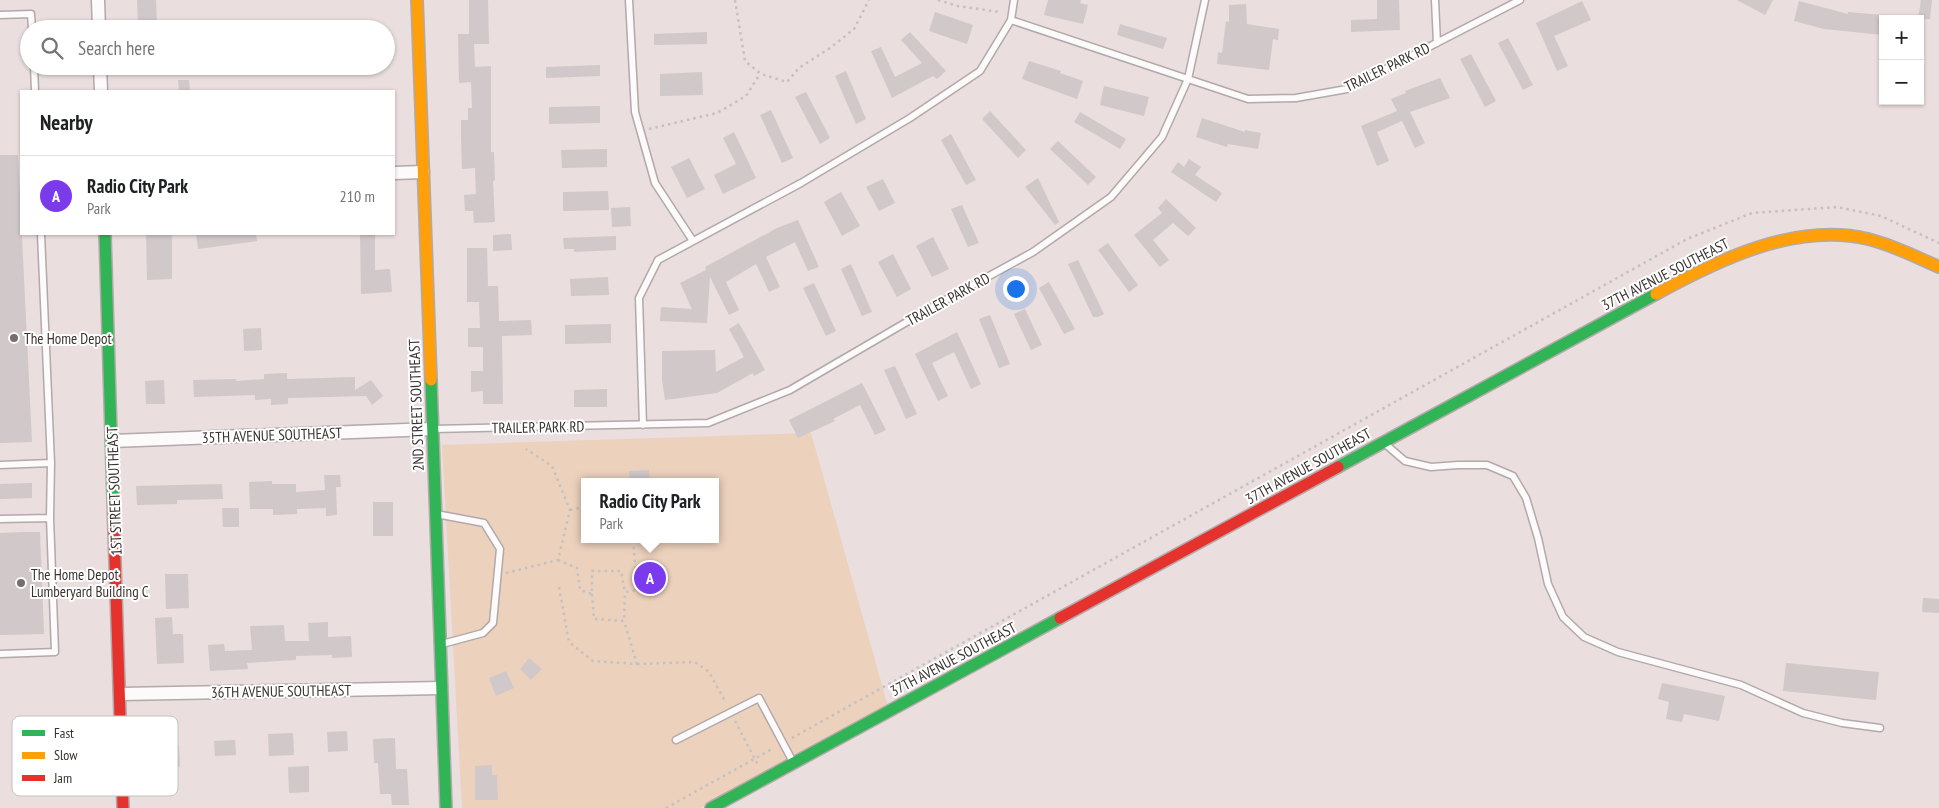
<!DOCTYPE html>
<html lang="en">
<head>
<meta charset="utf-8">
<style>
  :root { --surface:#fff; --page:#f2f2f2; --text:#202124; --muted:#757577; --line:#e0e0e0; --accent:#7c3aed }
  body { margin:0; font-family:"PT Sans Narrow",sans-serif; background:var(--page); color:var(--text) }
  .controls { position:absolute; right:15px; top:15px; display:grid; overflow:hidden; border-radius:0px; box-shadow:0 1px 4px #0004 }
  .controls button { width:45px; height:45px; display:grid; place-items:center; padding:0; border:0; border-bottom:1px solid var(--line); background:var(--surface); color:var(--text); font:25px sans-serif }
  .you { position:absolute; left:1015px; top:288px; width:18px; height:18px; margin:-12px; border:4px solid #fff; border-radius:50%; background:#1a73e8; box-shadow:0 0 0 8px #1a73e833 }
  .badge { display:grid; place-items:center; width:32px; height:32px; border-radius:50%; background:var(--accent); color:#fff; font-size:16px; font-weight:700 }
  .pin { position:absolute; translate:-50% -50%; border:2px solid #fff; box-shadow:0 1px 5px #0006 }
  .popup { position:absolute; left:581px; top:478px; width:138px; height:65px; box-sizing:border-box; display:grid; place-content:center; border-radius:0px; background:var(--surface); filter:drop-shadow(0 1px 4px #0005); font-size:16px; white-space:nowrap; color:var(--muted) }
  .popup b { font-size:19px; color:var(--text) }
  .popup::after { content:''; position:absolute; left:50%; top:100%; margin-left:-10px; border:10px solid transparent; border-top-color:var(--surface) }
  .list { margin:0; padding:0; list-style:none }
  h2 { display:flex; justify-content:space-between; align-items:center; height:65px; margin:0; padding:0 20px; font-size:21px }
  h2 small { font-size:16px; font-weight:400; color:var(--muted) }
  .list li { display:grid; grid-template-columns:32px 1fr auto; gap:15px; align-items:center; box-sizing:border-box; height:80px; padding:0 20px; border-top:1px solid var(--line) }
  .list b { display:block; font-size:19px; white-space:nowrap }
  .list p { margin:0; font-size:16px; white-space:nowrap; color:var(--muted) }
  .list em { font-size:16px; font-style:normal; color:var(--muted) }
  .icon { flex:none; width:28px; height:28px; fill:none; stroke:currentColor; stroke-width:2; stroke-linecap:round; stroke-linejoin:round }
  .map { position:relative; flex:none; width:1939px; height:808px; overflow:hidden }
  .search { position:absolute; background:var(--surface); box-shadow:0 1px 4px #0004; left:20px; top:20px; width:375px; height:55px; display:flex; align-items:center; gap:12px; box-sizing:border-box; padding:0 18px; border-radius:28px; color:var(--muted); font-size:19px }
  .panel { position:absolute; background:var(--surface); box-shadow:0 1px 4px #0004; left:20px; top:90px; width:375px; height:145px; border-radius:0px }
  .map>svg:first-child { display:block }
</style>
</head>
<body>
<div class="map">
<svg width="1939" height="808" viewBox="0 0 1939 808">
  <rect width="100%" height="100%" fill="#eadede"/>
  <path fill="#ecd1bd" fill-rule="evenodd" d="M 811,433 L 889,710 L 793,763 L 700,808 L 462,808 L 442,445 ZM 585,482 L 715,482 L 715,539 L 585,539 Z"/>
  <path fill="#d1c8c9" d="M 137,0 L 156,0 L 157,24 L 138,25 Z
    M 469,0 L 488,0 L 489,44 L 474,44 L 475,67 L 491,66 L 491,152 L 494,152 L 495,180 L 493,181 L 495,222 L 474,223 L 473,211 L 465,211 L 464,195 L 476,194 L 475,168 L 462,169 L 461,136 L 461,120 L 468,120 L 468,108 L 472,108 L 471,82 L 459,83 L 458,34 L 469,34 Z
    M 1048,0 L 1081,0 L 1080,3 L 1088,5 L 1083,24 L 1044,15 Z
    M 1377,0 L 1399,0 L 1400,30 L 1351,32 L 1351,20 L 1377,19 Z
    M 1737,0 L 1773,0 L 1765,15 Z
    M 1921,0 L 1932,0 L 1930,19 L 1918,19 Z
    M 1582,1 L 1591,20 L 1554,36 L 1568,66 L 1557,71 L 1536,23 Z
    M 1799,1 L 1848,14 L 1848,12 L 1883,15 L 1883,35 L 1824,29 L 1794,21 Z
    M 1246,4 L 1247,24 L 1279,29 L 1278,40 L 1273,39 L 1269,70 L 1217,64 L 1218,52 L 1222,53 L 1226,21 L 1229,22 L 1229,5 Z
    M 935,12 L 973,25 L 967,44 L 929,31 Z
    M 1120,24 L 1167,38 L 1163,49 L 1117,35 Z
    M 707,32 L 707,44 L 654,45 L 654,34 Z
    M 910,32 L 946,71 L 937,79 L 933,76 L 892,98 L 871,51 L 881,47 L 895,77 L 922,63 L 901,40 Z
    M 1508,38 L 1533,85 L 1523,90 L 1498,43 Z
    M 1471,54 L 1496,101 L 1485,107 L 1460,59 Z
    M 1029,61 L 1061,71 L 1060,73 L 1083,81 L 1077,99 L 1022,79 Z
    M 600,65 L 600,76 L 546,78 L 546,67 Z
    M 846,71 L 866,119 L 856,124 L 835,76 Z
    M 702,72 L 703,95 L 660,96 L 660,74 Z
    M 1440,78 L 1450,98 L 1410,112 L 1425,143 L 1415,148 L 1402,121 L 1377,132 L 1389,161 L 1377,166 L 1361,126 L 1397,111 L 1391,99 L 1406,93 L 1405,91 Z
    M 178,80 L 189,80 L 190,91 L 179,91 Z
    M 1104,86 L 1149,97 L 1144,116 L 1100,105 Z
    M 806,92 L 830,138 L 820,144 L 795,97 Z
    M 600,106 L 600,123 L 549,124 L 549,107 Z
    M 771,110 L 793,158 L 782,163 L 760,115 Z
    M 990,111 L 1026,150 L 1018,158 L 982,119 Z
    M 1080,112 L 1126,139 L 1120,149 L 1074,122 Z
    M 1202,118 L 1245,132 L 1245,130 L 1261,133 L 1258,149 L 1228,144 L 1227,147 L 1196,137 Z
    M 734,132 L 756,178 L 723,194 L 714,175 L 736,164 L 723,138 Z
    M 951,134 L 976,180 L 966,185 L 941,140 Z
    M 1058,141 L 1096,177 L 1088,185 L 1050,149 Z
    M 607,149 L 607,167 L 562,168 L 561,150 Z
    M 0,155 L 18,155 L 32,442 L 0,443 Z
    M 689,158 L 705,189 L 687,198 L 671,167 Z
    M 1189,159 L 1201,167 L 1195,175 L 1222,193 L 1216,202 L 1171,172 L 1178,162 L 1184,167 Z
    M 1038,178 L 1059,222 L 1055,225 L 1025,187 Z
    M 883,179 L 895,203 L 879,211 L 866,187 Z
    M 608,191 L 609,210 L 563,211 L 563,192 Z
    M 841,192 L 860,226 L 842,236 L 824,202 Z
    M 1166,199 L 1196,228 L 1188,236 L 1173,223 L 1153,240 L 1169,260 L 1160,267 L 1134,235 L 1162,213 L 1158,208 Z
    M 962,205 L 979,243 L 968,247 L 951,209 Z
    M 630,207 L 631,226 L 612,227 L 611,208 Z
    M 798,220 L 819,267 L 808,271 L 795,242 L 766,257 L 780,287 L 769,292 L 756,264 L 726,282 L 739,310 L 729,315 L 710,277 L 707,323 L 660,321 L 661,307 L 692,309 L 680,283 L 706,270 L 705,267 L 777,228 Z
    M 146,234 L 172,234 L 172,279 L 147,280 Z
    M 196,234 L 256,234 L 257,241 L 198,249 Z
    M 360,234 L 375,234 L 375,270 L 390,269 L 392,292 L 361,294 Z
    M 511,234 L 512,250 L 493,251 L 493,235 Z
    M 616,236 L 616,250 L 574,252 L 574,249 L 564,249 L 563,238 Z
    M 933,237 L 949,269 L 932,277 L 916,246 Z
    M 1108,243 L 1138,285 L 1129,292 L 1098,250 Z
    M 467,248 L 487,248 L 488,286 L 498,286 L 499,321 L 531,320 L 532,335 L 502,336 L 503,404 L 483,404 L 483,391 L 471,392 L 471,371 L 483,371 L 483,347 L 468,347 L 468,328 L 480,328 L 479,302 L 467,302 Z
    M 893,254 L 911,289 L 897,297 L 878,262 Z
    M 1078,260 L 1104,314 L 1098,317 L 1093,317 L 1068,264 Z
    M 851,264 L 872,312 L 862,316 L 841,269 Z
    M 608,277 L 609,295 L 571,296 L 570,279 Z
    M 1049,282 L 1075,329 L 1064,334 L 1039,288 Z
    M 814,283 L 836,331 L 826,336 L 803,288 Z
    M 1025,309 L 1042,345 L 1031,350 L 1014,314 Z
    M 990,315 L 1010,364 L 999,368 L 979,319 Z
    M 739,323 L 765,370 L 754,376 L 753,373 L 717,393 L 665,400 L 662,380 L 662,351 L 715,350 L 716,372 L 744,357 L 729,329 Z
    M 611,324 L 611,343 L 565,344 L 565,325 Z
    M 261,328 L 262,350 L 244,351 L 243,329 Z
    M 957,332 L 981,384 L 971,389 L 954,352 L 932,363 L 948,396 L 938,401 L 915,354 Z
    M 895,366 L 917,414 L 906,419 L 884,370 Z
    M 287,373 L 287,379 L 355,377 L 355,390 L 371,380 L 383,396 L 372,405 L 366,396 L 288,398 L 288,404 L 271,405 L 271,399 L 255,400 L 255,395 L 194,397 L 193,380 L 236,379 L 236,381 L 264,379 L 264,374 Z
    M 164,380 L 165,404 L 146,404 L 145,381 Z
    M 862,383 L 886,430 L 875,435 L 860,405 L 833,419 L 835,421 L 798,438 L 789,420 Z
    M 607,389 L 607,407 L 574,407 L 574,390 Z
    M 649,470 L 650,482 L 630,482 L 629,471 Z
    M 324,475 L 340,475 L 341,487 L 336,487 L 337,515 L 326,516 L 326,508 L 297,509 L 297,514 L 273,515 L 273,509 L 250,509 L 249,482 L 272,481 L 272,484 L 296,484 L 296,492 L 325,490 Z
    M 32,483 L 32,498 L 0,499 L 0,484 Z
    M 222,484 L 223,499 L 177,500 L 177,504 L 137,505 L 136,486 Z
    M 373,502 L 393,502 L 393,536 L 373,536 Z
    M 222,508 L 239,508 L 239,527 L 223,527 Z
    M 24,532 L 40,532 L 44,634 L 0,635 L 0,533 Z
    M 165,574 L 188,574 L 189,608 L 166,609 Z
    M 1923,598 L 1939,599 L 1939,613 L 1922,612 Z
    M 172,617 L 173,634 L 183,634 L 184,663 L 157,664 L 155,618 Z
    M 328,622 L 328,637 L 351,636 L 352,657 L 332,658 L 332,655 L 296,656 L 296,660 L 247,663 L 248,669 L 210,671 L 208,645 L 224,644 L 225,651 L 252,650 L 250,626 L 284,625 L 285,641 L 309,641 L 308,623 Z
    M 529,658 L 542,669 L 531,680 L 520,669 Z
    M 1786,663 L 1879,672 L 1876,700 L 1783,691 Z
    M 506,671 L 514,688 L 496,696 L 489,678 Z
    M 1662,683 L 1725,696 L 1719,721 L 1684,714 L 1682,722 L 1666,719 L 1669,702 L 1658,699 Z
    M 347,731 L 348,751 L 328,752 L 327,732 Z
    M 293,733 L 294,755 L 269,756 L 268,734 Z
    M 395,738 L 396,769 L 407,769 L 409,805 L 392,805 L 391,794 L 380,794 L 378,763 L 374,763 L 373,739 Z
    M 235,740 L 236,755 L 215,756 L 214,741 Z
    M 179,745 L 180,767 L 156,768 L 155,746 Z
    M 492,765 L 492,775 L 497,775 L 498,800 L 475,800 L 475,766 Z
    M 309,766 L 309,792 L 289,793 L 288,767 Z"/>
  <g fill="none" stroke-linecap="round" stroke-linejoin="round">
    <g stroke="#b2a9a9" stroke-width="9">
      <path id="lane" d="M 629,0 L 635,112 L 655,183 L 693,241
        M 1435,0 L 1437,43
        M 0,15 L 31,14 L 32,29
        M 1011,20 L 1248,99 L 1296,98 L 1347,89 L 1520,0
        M 34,66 L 35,91
        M 643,425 L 639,298 L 658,260 L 801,183 L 910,118 L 980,71 L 1011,20 L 1014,0
        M 433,429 L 708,423 L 790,390 L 929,309 L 1033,252 L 1111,197 L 1162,137 L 1188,79 L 1205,0
        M 1384,443 L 1405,461 L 1431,467 L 1458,465 L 1487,465 L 1513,476 L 1526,498 L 1538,538 L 1548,584 L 1563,617 L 1584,637 L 1618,652 L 1741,685 L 1803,713 L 1842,723 L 1880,728
        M 0,465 L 51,463
        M 436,514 L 484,523 L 500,549 L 493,623 L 483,633 L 442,644
        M 0,519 L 50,518
        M 0,654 L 55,652 L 50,518 L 51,463 L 41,234
        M 676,740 L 759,698 L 793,762"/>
    </g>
    <g stroke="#b2a9a9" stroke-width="15">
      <path id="street" d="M 98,0 L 99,29
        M 100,66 L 101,91
        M 394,173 L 423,172
        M 112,441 L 432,429
        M 121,694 L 441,688"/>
    </g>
    <g stroke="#b2a9a9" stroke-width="14">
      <path id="fast" d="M 105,234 L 113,500
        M 431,380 L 446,808
        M 1338,467 L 1656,294
        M 711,808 L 1060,618"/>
    </g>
    <g stroke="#b2a9a9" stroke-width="14">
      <path id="slow" d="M 417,0 L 431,380
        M 1656,294 C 1718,260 1795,222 1868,239 C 1893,245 1916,257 1939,267"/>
    </g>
    <g stroke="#b2a9a9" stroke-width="14">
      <path id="jam" d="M 113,500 L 123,808
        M 1060,618 L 1338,467"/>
    </g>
    <path stroke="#c4c1c1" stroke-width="2.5" stroke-dasharray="2.5 4" stroke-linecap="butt" d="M 735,0 L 745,61 L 761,74 L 787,82 L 799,68 L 830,48 L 854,29 L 869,0
      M 938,0 L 958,6 L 1000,12
      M 649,129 L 717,113 L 746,96 L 760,74
      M 570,510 L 585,507
      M 558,560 L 577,568 L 580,590 L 592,594 L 592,571 L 621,571 L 625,592 L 637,590 L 633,539
      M 506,573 L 558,560 L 570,510 L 552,466 L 526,449
      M 559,587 L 569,642 L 593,661 L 637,664 L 624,621
      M 592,594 L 594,619 L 624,621 L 625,592
      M 637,664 L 695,662 L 709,672 L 726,703
      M 735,721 L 758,765
      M 792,738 L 1687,239 L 1752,213 L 1837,207 L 1881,216 L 1939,243
      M 666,808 L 774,748"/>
    <use href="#lane" stroke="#fcfafa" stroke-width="6"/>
    <use href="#street" stroke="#fcfafa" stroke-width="12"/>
    <use href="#fast" stroke="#30b455" stroke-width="11"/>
    <use href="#slow" stroke="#ff9f0a" stroke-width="11"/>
    <use href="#jam" stroke="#e5322d" stroke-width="11"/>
  </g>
  <g fill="#786e6e" stroke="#fff" stroke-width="2">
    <circle cx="14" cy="338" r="5"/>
    <circle cx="21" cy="583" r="5"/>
  </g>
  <g text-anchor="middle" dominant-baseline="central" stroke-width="4" stroke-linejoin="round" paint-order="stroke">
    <g font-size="15" fill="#3a3231" stroke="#fff">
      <text transform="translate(1387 67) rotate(-26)">TRAILER PARK RD</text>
      <text transform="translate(1665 274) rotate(-27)">37TH AVENUE SOUTHEAST</text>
      <text transform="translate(948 299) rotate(-29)">TRAILER PARK RD</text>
      <text transform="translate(416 405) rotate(-92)">2ND STREET SOUTHEAST</text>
      <text transform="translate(538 427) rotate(-1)">TRAILER PARK RD</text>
      <text transform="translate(272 435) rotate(-2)">35TH AVENUE SOUTHEAST</text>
      <text transform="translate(1308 466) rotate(-29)">37TH AVENUE SOUTHEAST</text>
      <text transform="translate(114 491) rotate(-92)">1ST STREET SOUTHEAST</text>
      <text transform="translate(953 659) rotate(-28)">37TH AVENUE SOUTHEAST</text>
      <text transform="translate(281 691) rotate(-1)">36TH AVENUE SOUTHEAST</text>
    </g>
    <g font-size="15" fill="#3a3231" stroke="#fff" text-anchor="start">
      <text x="24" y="338">The Home Depot</text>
      <text x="31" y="574">The Home Depot<tspan x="31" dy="17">Lumberyard Building C</tspan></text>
    </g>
  </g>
  <rect x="12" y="716" width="166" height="80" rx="8" fill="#fff" stroke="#c4c2c1" stroke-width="1"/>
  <rect x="22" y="730" width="23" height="6" fill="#30b455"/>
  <rect x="22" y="752" width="23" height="7" fill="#ff9f0a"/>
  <rect x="22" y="775" width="23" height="6" fill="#e5322d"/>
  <g font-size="14" fill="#3a3231">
    <text x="54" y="738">Fast</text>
    <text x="54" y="760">Slow</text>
    <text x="54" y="783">Jam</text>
  </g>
</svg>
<div class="controls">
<button>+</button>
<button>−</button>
</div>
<div class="you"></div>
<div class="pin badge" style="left:650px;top:578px">A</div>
<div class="popup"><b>Radio City Park</b>Park</div>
<div class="search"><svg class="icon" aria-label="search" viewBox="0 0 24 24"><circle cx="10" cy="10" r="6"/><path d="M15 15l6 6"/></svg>Search here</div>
<section class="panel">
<h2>Nearby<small></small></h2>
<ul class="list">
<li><span class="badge">A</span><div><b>Radio City Park</b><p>Park</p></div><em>210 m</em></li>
</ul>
</section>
</div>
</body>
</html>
